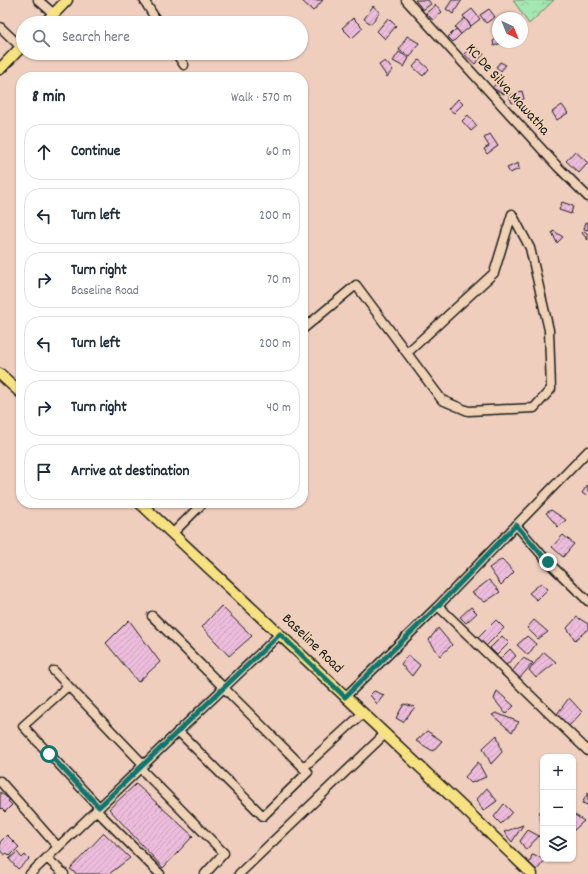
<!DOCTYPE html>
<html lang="en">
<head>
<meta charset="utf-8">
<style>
  :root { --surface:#fff; --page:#f6f6f7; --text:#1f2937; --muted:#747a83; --line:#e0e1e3 }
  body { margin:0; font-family:Dekko,sans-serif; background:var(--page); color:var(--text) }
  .controls { position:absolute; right:12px; bottom:12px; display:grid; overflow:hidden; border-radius:8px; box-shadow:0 1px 3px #0004 }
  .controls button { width:36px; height:36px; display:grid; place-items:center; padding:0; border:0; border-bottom:1px solid var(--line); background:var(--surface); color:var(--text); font:20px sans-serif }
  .compass { position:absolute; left:492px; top:12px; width:36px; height:36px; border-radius:50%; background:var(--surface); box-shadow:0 1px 3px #0004; rotate:137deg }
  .stop { position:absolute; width:12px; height:12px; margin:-9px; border:3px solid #0f766e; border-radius:50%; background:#fff }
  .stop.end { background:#0f766e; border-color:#fff; box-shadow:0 1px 4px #0008 }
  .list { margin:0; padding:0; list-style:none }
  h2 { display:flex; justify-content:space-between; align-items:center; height:52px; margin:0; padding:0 16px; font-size:17px }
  h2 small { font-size:13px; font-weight:400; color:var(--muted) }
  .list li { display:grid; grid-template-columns:26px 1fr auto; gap:12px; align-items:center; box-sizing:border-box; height:56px; margin:0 8px 8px; padding:0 8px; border:1px solid var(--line); border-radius:16px }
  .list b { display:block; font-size:15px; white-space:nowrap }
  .list p { margin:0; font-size:13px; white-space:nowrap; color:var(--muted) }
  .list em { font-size:13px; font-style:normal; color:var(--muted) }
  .icon { flex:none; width:22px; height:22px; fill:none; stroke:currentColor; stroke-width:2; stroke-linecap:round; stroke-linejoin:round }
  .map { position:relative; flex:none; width:588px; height:874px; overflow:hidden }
  .search { position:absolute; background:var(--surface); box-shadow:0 1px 3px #0004; left:16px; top:16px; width:292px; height:44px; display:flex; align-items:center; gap:10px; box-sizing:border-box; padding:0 14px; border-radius:22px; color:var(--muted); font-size:15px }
  .panel { position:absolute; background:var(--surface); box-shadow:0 1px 3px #0004; left:16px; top:72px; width:292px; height:436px; border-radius:16px }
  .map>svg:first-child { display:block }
</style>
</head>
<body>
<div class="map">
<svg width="588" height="874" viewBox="0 0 588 874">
  <defs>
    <pattern id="park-crowns" width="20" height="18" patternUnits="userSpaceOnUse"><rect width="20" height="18" fill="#a4e7b2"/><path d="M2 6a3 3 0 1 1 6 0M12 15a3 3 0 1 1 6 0" fill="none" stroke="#8dc698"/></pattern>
    <pattern id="building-hatch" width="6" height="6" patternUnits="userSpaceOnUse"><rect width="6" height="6" fill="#edbcdc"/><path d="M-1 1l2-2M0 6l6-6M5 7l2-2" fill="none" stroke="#cba1bc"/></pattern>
  </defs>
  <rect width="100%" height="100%" fill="#efcebe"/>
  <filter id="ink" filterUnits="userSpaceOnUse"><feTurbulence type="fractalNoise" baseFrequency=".025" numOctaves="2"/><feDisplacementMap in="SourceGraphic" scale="8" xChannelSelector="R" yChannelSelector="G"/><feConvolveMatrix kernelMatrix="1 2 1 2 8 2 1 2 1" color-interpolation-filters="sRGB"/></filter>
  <g filter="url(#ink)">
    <path fill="url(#park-crowns)" stroke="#608267" d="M 513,0 L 554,0 L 529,24 Z"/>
    <path fill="url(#building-hatch)" stroke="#1c1c1c" d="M 301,0 L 323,0 L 313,11 Z
      M 415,0 L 428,0 L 431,4 L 423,10 Z
      M 452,0 L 462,0 L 453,14 L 446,9 Z
      M 436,5 L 442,12 L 433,20 L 426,13 Z
      M 373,6 L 380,12 L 371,24 L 364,19 Z
      M 472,9 L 480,19 L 471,26 L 463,16 Z
      M 489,9 L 495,17 L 486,23 L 480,15 Z
      M 353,18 L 363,28 L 352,38 L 342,28 Z
      M 388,18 L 396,26 L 385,39 L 377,31 Z
      M 465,18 L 471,26 L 461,34 L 455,27 Z
      M 456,29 L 461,34 L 453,42 L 448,37 Z
      M 407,36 L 419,43 L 410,57 L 399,50 Z
      M 498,38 L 498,42 L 501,43 L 494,46 L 493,41 Z
      M 473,45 L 484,54 L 475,64 L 464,54 Z
      M 399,52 L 409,58 L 404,67 L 393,61 Z
      M 419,60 L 429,69 L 423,76 L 413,67 Z
      M 385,61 L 393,70 L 387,77 L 379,65 Z
      M 500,62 L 506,65 L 501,71 L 496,67 Z
      M 499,80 L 511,89 L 504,94 L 492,88 Z
      M 522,91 L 524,99 L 512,103 L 509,96 Z
      M 458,99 L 463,104 L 454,113 L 449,109 Z
      M 562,105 L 568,113 L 557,120 L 552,112 Z
      M 468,115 L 477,126 L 471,131 L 462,121 Z
      M 490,134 L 498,146 L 487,154 L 484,149 L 489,146 L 484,138 Z
      M 575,151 L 588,163 L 579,173 L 566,161 Z
      M 518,163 L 519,169 L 510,173 L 507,168 Z
      M 562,202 L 573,206 L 571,214 L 559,210 Z
      M 586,222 L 588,222 L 588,230 L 584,229 Z
      M 554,231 L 563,237 L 557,243 L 552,232 Z
      M 584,231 L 588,234 L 588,240 L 582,233 Z
      M 588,484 L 588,492 L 585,495 L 582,493 Z
      M 551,510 L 566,520 L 558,527 L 546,513 Z
      M 563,535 L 574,544 L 563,557 L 552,547 Z
      M 502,559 L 514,572 L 501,585 L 489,568 Z
      M 489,580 L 500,592 L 485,602 L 472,593 Z
      M 541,583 L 548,589 L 537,600 L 529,593 Z
      M 221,606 L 252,636 L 229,656 L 202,627 Z
      M 471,607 L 477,613 L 466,623 L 460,617 Z
      M 577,617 L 588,624 L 588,629 L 575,640 L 567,628 Z
      M 129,620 L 160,662 L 138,682 L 106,643 Z
      M 496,620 L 504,628 L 486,646 L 478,638 Z
      M 534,620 L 548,632 L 538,639 L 527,628 Z
      M 438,628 L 452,645 L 440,656 L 429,640 Z
      M 502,636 L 509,643 L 497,655 L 490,648 Z
      M 527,636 L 536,644 L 528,655 L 517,645 Z
      M 510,649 L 516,656 L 505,666 L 499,660 Z
      M 544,652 L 556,662 L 536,678 L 529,670 Z
      M 408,655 L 420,665 L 412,676 L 401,664 Z
      M 523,658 L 533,663 L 518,680 L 511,673 Z
      M 374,691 L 384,695 L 377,704 L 370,695 Z
      M 497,691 L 514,706 L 506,714 L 494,699 Z
      M 569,698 L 582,712 L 568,727 L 557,714 Z
      M 404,704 L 415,707 L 403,722 L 396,718 Z
      M 496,713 L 519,722 L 512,732 L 492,715 Z
      M 427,731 L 442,741 L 433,751 L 416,741 Z
      M 497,735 L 502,752 L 491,764 L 483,748 Z
      M 478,762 L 486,777 L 471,783 L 465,777 Z
      M 136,784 L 193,836 L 163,868 L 109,809 Z
      M 487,788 L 497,801 L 483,811 L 477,799 Z
      M 0,792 L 10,800 L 8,801 L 12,805 L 5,812 L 1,808 L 0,809 Z
      M 588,793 L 588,805 L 582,803 Z
      M 504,804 L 512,812 L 501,824 L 494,817 Z
      M 543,808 L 543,824 L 542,826 L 539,813 Z
      M 575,815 L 584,821 L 573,831 L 573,817 Z
      M 523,825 L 512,842 L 504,832 Z
      M 528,830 L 539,836 L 526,850 L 520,841 Z
      M 104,833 L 130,858 L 109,874 L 77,874 L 70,869 Z
      M 7,835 L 19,847 L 10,856 L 7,853 L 4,855 L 0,850 L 0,842 Z
      M 17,852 L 22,858 L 25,855 L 29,859 L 18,869 L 9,859 Z
      M 532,855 L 546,859 L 537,870 L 528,867 Z"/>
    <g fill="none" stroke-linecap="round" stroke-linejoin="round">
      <g stroke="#1c1c1c" stroke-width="11">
        <path id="minor" d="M 38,0 L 54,14
          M 144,0 L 158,23
          M 406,0 L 558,167 L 588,197
          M 0,27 L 21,47
          M 176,53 L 184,65
          M 303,329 L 356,285 L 442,400 L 468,411 L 534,408 L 551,389 L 549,330 L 530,248 L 512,214 L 494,273 L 407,353
          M 516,525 L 548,562 L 588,601
          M 172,534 L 203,503
          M 438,606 L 588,751
          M 152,616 L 308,772 L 263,816 L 178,731
          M 54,671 L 143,764
          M 68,686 L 23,726 L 99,807
          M 345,697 L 438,606 L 588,451
          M 140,768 L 224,853 L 205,874
          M 303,768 L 362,714
          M 0,781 L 58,847
          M 96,810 L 160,874
          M 47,858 L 64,874
          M 30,874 L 280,634
          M 239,874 L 385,734"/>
      </g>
      <g stroke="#1c1c1c" stroke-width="13">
        <path id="major" d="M 45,23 L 67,0
          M 0,69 L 23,45
          M 0,374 L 21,393
          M 140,503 L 470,814 L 532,874"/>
      </g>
      <use href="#minor" stroke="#f0d3b6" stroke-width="8"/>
      <use href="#major" stroke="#f7e281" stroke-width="10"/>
    </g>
  </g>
  <g fill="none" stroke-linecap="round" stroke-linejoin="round" filter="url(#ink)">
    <path stroke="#0f766e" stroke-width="5" d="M 49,754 L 99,807 L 280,634 L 345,697 L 438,606 L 516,525 L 548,562"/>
  </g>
  <g text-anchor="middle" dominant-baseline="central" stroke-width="3.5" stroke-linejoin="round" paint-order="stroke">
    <g font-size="15" fill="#1c1c1c" stroke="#f0d3b6">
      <text transform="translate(507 90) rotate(48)">KC De Silva Mawatha</text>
      <text transform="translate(312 644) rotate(44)">Baseline Road</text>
    </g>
  </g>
</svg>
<div class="controls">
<button>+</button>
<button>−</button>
<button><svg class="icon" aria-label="layers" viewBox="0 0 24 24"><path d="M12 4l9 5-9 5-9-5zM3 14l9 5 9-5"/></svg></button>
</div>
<svg class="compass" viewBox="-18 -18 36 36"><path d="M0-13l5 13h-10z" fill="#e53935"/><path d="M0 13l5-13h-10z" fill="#747a83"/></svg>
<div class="stop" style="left:49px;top:754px"></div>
<div class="stop end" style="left:548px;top:562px"></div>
<div class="search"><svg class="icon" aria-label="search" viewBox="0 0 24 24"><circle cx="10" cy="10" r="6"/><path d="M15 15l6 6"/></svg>Search here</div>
<section class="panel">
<h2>8 min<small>Walk · 570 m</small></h2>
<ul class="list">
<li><svg class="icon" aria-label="ahead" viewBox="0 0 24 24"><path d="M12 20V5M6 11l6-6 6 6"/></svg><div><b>Continue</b></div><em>60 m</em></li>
<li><svg class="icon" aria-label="left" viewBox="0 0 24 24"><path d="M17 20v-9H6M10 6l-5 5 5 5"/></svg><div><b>Turn left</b></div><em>200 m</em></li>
<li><svg class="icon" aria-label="right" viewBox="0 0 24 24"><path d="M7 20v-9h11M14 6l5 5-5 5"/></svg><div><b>Turn right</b><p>Baseline Road</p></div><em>70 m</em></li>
<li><svg class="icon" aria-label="left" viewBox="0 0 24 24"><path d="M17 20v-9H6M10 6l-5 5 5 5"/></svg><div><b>Turn left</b></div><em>200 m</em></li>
<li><svg class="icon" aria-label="right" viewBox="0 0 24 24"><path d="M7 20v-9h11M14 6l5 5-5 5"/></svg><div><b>Turn right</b></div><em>40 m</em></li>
<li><svg class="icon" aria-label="arrive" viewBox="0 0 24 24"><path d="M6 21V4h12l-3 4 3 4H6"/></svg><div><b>Arrive at destination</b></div></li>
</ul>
</section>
</div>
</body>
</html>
